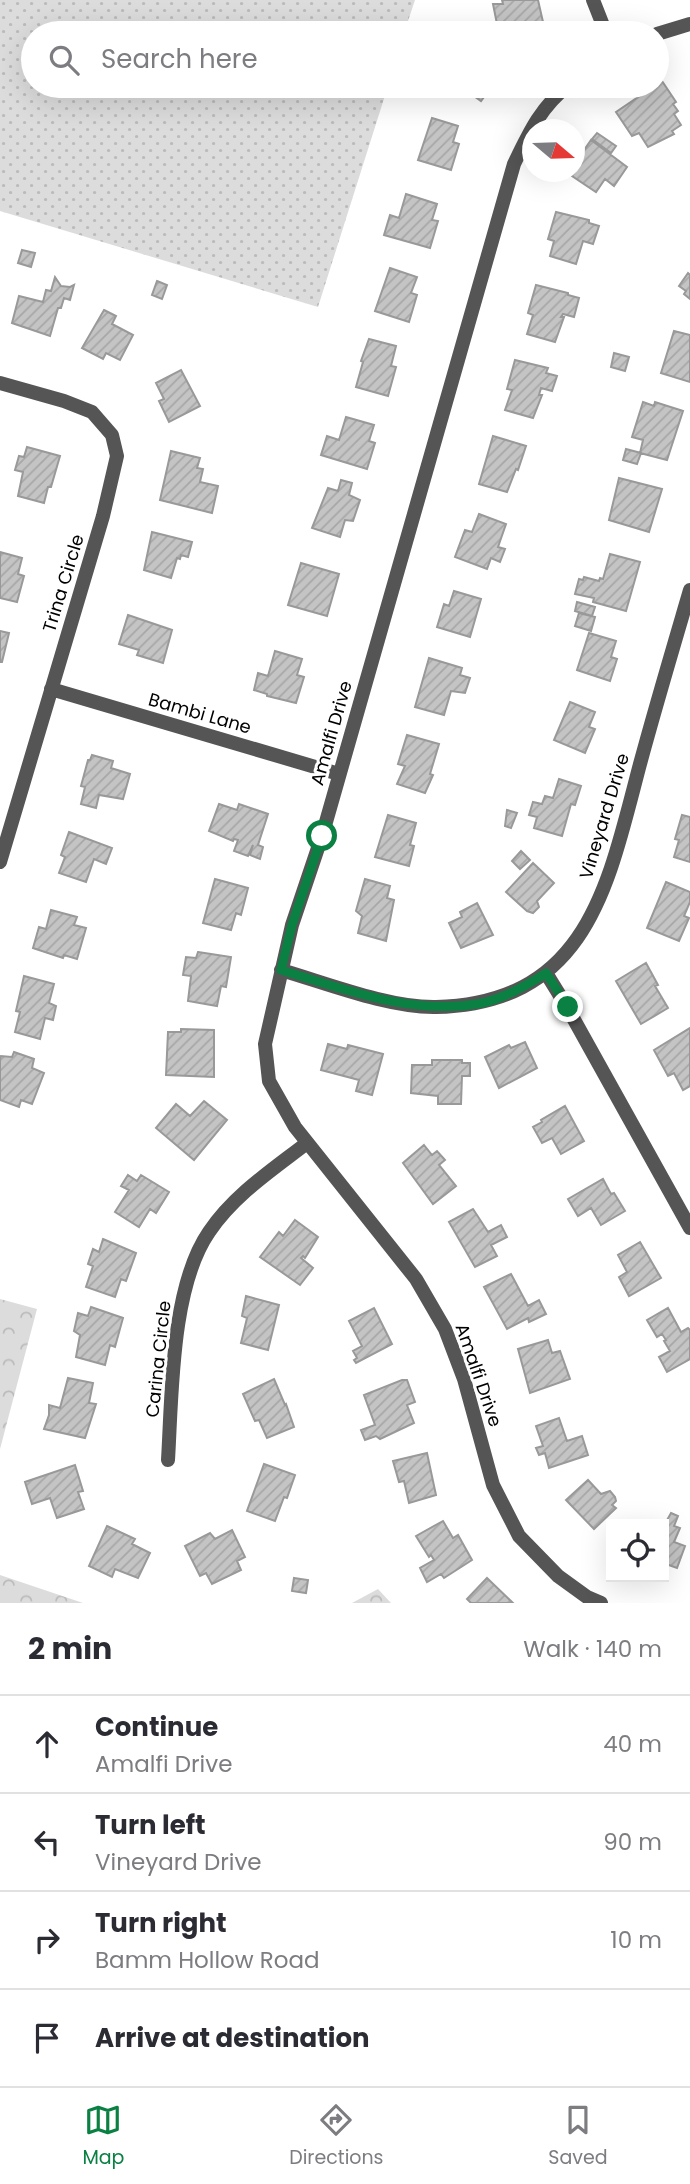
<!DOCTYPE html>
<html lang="en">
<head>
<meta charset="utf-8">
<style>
  :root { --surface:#fff; --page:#f7f7f7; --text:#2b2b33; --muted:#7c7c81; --line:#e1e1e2; --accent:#0b8043 }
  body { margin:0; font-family:Poppins,sans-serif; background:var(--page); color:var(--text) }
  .controls { position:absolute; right:21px; bottom:21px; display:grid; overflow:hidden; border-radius:0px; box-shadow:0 7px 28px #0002 }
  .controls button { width:63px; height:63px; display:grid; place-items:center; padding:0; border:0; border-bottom:2px solid var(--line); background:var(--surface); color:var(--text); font:35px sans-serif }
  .compass { position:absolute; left:522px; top:119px; width:63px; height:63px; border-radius:50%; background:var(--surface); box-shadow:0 7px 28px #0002; rotate:109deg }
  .stop { position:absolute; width:21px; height:21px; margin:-16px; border:5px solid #0b8043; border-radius:50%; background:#fff }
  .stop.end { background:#0b8043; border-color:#fff; box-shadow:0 2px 7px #0008 }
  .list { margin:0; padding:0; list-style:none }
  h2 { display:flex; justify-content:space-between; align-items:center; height:91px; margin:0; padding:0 28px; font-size:30px }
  h2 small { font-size:23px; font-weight:400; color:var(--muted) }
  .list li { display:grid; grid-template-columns:46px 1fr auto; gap:21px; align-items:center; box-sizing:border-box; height:98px; padding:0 28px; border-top:2px solid var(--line) }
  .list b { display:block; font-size:26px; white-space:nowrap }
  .list p { margin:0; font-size:23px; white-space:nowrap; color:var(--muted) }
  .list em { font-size:23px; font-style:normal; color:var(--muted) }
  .icon { flex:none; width:38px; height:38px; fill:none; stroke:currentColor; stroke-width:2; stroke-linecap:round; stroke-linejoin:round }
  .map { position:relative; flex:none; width:690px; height:1603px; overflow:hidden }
  .search { position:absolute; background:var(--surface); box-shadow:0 7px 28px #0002; left:21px; right:21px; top:21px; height:77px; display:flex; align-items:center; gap:18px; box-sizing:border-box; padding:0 24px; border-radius:38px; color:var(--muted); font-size:26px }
  .sheet { height:483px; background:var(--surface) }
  nav { display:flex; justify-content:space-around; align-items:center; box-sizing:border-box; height:98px; border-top:2px solid var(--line); background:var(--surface); font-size:19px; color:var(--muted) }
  nav a { display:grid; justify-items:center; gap:4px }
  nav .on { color:var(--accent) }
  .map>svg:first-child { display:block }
</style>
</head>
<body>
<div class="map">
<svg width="690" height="1603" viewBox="0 0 690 1603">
  <defs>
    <pattern id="green-dots" width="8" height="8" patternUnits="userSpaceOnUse" patternTransform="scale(1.75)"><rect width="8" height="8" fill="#dcdcdc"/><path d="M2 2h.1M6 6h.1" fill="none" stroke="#bbb" stroke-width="1.8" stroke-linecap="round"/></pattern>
    <pattern id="forest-crowns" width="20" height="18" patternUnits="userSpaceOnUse" patternTransform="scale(1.75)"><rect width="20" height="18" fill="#dcdcdc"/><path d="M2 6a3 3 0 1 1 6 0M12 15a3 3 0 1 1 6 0" fill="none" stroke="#bbb"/></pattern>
    <pattern id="building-hatch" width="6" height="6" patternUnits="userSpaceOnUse" patternTransform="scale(1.75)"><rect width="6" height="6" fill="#c4c4c4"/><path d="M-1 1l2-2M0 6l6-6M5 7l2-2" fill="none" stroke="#a7a7a7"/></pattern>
  </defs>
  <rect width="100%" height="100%" fill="#fff"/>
  <path fill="url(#green-dots)" d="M 0,0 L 415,0 L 404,33 L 33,33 L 33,86 L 388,86 L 318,307 L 0,211 Z"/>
  <path fill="url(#forest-crowns)" d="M 0,1299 L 37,1309 L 0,1449 Z
    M 0,1575 L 83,1603 L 0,1603 Z
    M 378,1589 L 391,1603 L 352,1603 Z"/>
  <path fill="url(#building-hatch)" stroke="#999" stroke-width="2" d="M 502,0 L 538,0 L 543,22 L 508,29 L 508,27 L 498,29 L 493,4 L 503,4 Z
    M 662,81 L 676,102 L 673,104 L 678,111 L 674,114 L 681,125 L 672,131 L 674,134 L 648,147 L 639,133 L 632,136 L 616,112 Z
    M 460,86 L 492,86 L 481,101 Z
    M 432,118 L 458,126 L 453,142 L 459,144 L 451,170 L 418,160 Z
    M 597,133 L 616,146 L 611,153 L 592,139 Z
    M 591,140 L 627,167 L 614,186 L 605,179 L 596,192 L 572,176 L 582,162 L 578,159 Z
    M 406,194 L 437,204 L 432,220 L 438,221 L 430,248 L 384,235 L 390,215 L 399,218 Z
    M 556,212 L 589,220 L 589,223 L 599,226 L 593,244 L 583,241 L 576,264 L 550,256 L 554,241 L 548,239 Z
    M 22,250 L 35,253 L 31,267 L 18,263 Z
    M 390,268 L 417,277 L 411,293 L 417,295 L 409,322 L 375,311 Z
    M 688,273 L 690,275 L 690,299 L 684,294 L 686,291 L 679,286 Z
    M 55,277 L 61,286 L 70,287 L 74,285 L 70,300 L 64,298 L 61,308 L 58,308 L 50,336 L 12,323 L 19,296 L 43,302 L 46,290 L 51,291 Z
    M 157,281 L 167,285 L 162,299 L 152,295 Z
    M 536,285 L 568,293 L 568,295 L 579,298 L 574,317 L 563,314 L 561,317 L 564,317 L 555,342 L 527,334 L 533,315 L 528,313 Z
    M 104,310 L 116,316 L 112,324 L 133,335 L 120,360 L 106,353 L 103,359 L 82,348 Z
    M 674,331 L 690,335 L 690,382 L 661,373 Z
    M 369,339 L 396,346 L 391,366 L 396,367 L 388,396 L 356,387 L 363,362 L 361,361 Z
    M 614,353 L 629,357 L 625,371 L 611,367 Z
    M 515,360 L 548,368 L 546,373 L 557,376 L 552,391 L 541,388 L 539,395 L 542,395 L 533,418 L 505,410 L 512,390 L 507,389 Z
    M 181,370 L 200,406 L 169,422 L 159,401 L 164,399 L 156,383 Z
    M 643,402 L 654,406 L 655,402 L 683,411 L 667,460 L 640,453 L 643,440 L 632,437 Z
    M 346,417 L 374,425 L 369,441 L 375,443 L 367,469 L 321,455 L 327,436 L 339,440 Z
    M 493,436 L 526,446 L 518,470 L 516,469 L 507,492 L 479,484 Z
    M 27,447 L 60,456 L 51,487 L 48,487 L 44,503 L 18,496 L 23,472 L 15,470 L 19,456 L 24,457 Z
    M 626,449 L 641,453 L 637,464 L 623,460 Z
    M 171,451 L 200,458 L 197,468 L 203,469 L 200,482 L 218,486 L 212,513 L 160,500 Z
    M 619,478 L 662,489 L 649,532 L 609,520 Z
    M 341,480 L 352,483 L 349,495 L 360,500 L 353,521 L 345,520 L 340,537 L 312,528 L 328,488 L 338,491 Z
    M 479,514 L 506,524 L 498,547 L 505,549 L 500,562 L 491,558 L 487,569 L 455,557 L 465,530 L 472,532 Z
    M 152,532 L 192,542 L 188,557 L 181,555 L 180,559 L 177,558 L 171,578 L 144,570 Z
    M 0,552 L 22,558 L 18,574 L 24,576 L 17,602 L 0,598 Z
    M 610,554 L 640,562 L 626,611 L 593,602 L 594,598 L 575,594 L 579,579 L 583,580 L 584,577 L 599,581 L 600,578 L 603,579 Z
    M 301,563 L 339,574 L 327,616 L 288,605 Z
    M 454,591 L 481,599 L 470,637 L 437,627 L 444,604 L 449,606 Z
    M 577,602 L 595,607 L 592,616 L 575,611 Z
    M 579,613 L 595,617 L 591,631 L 575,626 Z
    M 128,615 L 172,630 L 163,663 L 137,655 L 139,650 L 119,644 Z
    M 0,631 L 9,633 L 2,662 L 0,662 Z
    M 589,633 L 616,641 L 611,657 L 617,659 L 610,681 L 577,670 Z
    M 275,651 L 302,659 L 297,675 L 304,677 L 296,703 L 267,696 L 267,694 L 254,690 L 258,673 L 268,676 Z
    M 429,658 L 462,668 L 460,675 L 470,678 L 465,693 L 451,691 L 444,715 L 415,707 Z
    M 570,702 L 595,712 L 589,727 L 595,729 L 585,753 L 554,740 Z
    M 407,735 L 439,744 L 430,774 L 433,775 L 425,793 L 397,784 L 405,766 L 398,764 Z
    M 92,755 L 113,761 L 111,768 L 130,774 L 123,799 L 99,795 L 96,808 L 81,804 L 85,787 L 81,786 L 88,760 L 90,760 Z
    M 559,779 L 581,786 L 575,805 L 571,804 L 562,836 L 534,828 L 537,817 L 529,815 L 533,802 L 542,804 L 545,796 L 553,798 Z
    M 219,804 L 237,810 L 239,804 L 268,814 L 258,845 L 263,847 L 260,859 L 250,855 L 253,845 L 248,856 L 234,851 L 238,840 L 234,839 L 233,841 L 209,831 Z
    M 507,810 L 517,813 L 511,828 L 505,826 Z
    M 388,815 L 416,823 L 410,845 L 414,846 L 409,866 L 375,857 Z
    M 682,815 L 690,817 L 690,862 L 674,857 L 679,840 L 675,839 Z
    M 69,832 L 112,848 L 106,864 L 94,859 L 86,882 L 59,873 L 65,857 L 61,855 Z
    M 521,851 L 530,860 L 520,869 L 512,861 Z
    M 533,863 L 554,883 L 537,901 L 539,907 L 533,913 L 527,911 L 506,892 Z
    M 215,879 L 248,888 L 241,915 L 236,913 L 231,930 L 203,923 Z
    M 365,879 L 390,886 L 387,898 L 394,900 L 386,941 L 358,933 L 362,916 L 356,911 Z
    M 666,882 L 690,892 L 690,902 L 684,916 L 689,918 L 679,941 L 647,928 Z
    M 477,903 L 493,935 L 461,948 L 449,923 L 462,917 L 460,912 Z
    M 51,910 L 77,917 L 74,925 L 86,928 L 77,959 L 64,955 L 63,958 L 33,948 L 39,927 L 46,929 Z
    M 198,952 L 231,957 L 226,987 L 221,986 L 217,1006 L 188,1001 L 191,976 L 183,975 L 186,957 L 196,958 Z
    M 646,963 L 658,985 L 655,986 L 668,1008 L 641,1024 L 616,981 Z
    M 24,976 L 54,984 L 49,1003 L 56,1006 L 53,1020 L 45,1018 L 40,1039 L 15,1032 L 20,1012 L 16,1011 Z
    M 690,1028 L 690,1086 L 683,1090 L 674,1073 L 668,1076 L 654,1050 Z
    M 181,1029 L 214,1030 L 214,1077 L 166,1075 L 168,1032 L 181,1032 Z
    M 525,1042 L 537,1068 L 499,1088 L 485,1057 L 509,1045 L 511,1048 Z
    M 328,1044 L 347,1049 L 348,1045 L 383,1054 L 372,1095 L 356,1091 L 359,1080 L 321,1070 Z
    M 14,1052 L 34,1059 L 32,1068 L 44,1073 L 32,1104 L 21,1100 L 19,1107 L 0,1100 L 0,1059 L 1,1056 L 12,1057 Z
    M 432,1060 L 462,1060 L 462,1063 L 470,1063 L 470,1076 L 462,1076 L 461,1104 L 438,1104 L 438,1096 L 411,1093 L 412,1065 L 432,1065 Z
    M 204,1101 L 227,1120 L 194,1160 L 156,1128 L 176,1104 L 190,1116 Z
    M 565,1106 L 584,1141 L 561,1154 L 552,1138 L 542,1143 L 533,1127 L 542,1122 L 541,1120 Z
    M 424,1145 L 432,1155 L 437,1151 L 445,1160 L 439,1165 L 456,1186 L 433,1204 L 403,1163 Z
    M 128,1175 L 137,1181 L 141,1175 L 169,1192 L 156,1213 L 150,1209 L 139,1227 L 115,1212 L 129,1190 L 121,1186 Z
    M 603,1179 L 611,1194 L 614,1193 L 625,1211 L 601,1225 L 591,1208 L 578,1216 L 568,1199 Z
    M 473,1209 L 488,1232 L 501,1225 L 507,1237 L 491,1245 L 497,1256 L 475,1267 L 449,1222 Z
    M 295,1220 L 318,1237 L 305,1258 L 303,1256 L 301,1258 L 313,1268 L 300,1285 L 260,1257 L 279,1232 L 283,1236 Z
    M 103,1239 L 136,1253 L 126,1281 L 121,1279 L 115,1297 L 86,1287 L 93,1266 L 88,1264 L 93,1249 L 99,1252 Z
    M 640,1242 L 661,1278 L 629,1296 L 619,1277 L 627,1272 L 618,1255 Z
    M 511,1274 L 528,1306 L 539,1300 L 546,1314 L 529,1322 L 528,1318 L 507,1329 L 484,1287 Z
    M 246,1296 L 279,1305 L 268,1350 L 241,1343 L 247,1318 L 242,1316 Z
    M 91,1307 L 123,1318 L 115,1347 L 110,1345 L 105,1365 L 76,1357 L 80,1335 L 74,1331 L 78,1313 L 88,1316 Z
    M 374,1308 L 392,1344 L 356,1363 L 354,1360 L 357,1358 L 353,1351 L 362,1346 L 349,1321 Z
    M 668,1308 L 681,1332 L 688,1328 L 690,1330 L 690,1359 L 667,1372 L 659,1357 L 670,1351 L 664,1341 L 666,1340 L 662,1334 L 657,1337 L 647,1320 Z
    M 548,1340 L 552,1353 L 560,1351 L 570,1379 L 530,1393 L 518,1349 Z
    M 68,1378 L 93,1383 L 89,1403 L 96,1404 L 85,1438 L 44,1429 L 49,1415 L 49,1405 L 60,1408 Z
    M 274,1379 L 285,1405 L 286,1404 L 294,1427 L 267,1438 L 259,1420 L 255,1421 L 243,1394 Z
    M 402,1380 L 407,1380 L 415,1402 L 407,1405 L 414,1423 L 380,1439 L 376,1436 L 365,1440 L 361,1430 L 375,1425 L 364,1395 Z
    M 559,1418 L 567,1441 L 582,1436 L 588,1455 L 549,1468 L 545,1453 L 539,1455 L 536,1448 L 543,1446 L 536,1426 Z
    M 427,1453 L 436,1495 L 409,1503 L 404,1481 L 399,1482 L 393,1461 Z
    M 264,1464 L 295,1475 L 287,1498 L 284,1497 L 275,1521 L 247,1511 Z
    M 75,1465 L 83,1491 L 78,1492 L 84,1509 L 57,1518 L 50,1498 L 32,1504 L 25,1482 Z
    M 588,1480 L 601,1494 L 610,1491 L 615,1497 L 616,1501 L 612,1505 L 616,1508 L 594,1529 L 566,1500 Z
    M 671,1513 L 678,1516 L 674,1526 L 680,1528 L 674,1542 L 685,1546 L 677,1568 L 666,1564 L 664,1570 L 664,1524 L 654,1524 L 655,1522 L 666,1522 Z
    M 443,1521 L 453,1538 L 458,1535 L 472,1560 L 444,1578 L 441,1574 L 427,1582 L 420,1568 L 434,1560 L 431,1555 L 429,1557 L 416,1536 Z
    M 107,1526 L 135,1539 L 132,1544 L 150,1553 L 138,1578 L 115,1569 L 112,1577 L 89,1566 Z
    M 232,1530 L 245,1557 L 237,1561 L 241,1570 L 212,1584 L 206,1573 L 200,1576 L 185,1546 L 210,1533 L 215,1539 Z
    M 294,1578 L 308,1580 L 306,1593 L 292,1591 Z
    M 487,1578 L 513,1603 L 471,1603 L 467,1599 Z"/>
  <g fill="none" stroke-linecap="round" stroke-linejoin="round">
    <path stroke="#555" stroke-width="14" d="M 593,0 L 606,33
      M 657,34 L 690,24
      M 568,86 C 541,106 528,135 514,164 L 322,836 L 292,925 L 265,1044 L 269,1081 L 295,1127 L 416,1279 L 445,1329 L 464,1379 L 493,1485 L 519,1536 L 558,1576 L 587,1597 L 601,1603
      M 0,383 L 64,401 L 92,412 L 112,435 L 117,456 L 103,516 L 0,862
      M 51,689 L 339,774
      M 281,970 C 326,983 389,1008 436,1007 C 588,1003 608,885 640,764 C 656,705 673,648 690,590
      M 546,973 L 567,1007 L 690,1228
      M 168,1460 C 172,1394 171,1287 209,1232 C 234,1195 272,1170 307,1143"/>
  </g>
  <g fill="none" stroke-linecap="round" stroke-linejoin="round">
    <path stroke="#0b8043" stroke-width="9" d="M 322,836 L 292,925 L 281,970 C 344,989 410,1015 477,1004 C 501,1000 526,986 546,973 L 568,1007"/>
  </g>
  <g text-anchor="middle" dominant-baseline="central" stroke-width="6" stroke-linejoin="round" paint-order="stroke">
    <g font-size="18" fill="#000" stroke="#fff">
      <text transform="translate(63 583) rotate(-73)">Trina Circle</text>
      <text transform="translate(200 713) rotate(16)">Bambi Lane</text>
      <text transform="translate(331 733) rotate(-74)">Amalfi Drive</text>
      <text transform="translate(604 816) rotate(-73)">Vineyard Drive</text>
      <text transform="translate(158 1359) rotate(-84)">Carina Circle</text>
      <text transform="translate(479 1375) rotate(71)">Amalfi Drive</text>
    </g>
  </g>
</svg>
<div class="controls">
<button><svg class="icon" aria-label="locate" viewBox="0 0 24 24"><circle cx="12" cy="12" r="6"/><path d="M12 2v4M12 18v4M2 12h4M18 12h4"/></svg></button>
</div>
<svg class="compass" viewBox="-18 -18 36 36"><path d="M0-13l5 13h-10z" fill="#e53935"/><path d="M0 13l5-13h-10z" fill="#7c7c81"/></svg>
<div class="stop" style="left:322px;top:836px"></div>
<div class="stop end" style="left:568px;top:1007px"></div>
<div class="search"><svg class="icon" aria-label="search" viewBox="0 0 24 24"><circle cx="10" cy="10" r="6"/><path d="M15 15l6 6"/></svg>Search here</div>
</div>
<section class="sheet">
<h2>2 min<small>Walk · 140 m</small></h2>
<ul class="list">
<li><svg class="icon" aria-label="ahead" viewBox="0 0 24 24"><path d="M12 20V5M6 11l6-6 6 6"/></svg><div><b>Continue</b><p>Amalfi Drive</p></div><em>40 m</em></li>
<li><svg class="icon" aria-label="left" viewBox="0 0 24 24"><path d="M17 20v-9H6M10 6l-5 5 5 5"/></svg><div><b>Turn left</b><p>Vineyard Drive</p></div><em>90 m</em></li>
<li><svg class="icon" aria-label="right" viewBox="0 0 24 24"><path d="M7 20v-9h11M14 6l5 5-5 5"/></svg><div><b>Turn right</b><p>Bamm Hollow Road</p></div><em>10 m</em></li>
<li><svg class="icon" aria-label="arrive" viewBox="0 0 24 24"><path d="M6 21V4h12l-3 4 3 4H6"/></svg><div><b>Arrive at destination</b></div></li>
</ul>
</section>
<nav>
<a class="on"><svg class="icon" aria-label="map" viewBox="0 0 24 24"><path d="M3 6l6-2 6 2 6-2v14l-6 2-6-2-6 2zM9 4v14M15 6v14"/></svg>Map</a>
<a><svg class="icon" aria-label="directions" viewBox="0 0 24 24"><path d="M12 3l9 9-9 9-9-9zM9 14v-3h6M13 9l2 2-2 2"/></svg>Directions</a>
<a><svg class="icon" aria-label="saved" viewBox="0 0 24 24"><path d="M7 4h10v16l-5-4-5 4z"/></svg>Saved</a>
</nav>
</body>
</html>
